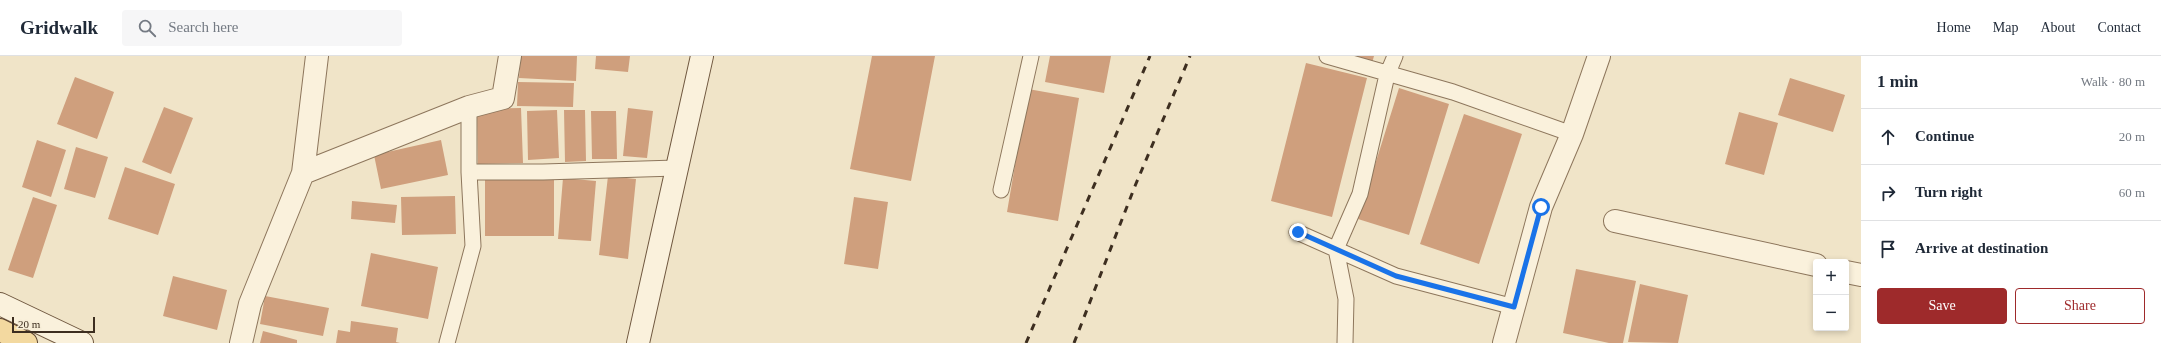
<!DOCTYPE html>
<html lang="en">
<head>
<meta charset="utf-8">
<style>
  :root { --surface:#fff; --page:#f6f6f7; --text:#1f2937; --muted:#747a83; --line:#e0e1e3; --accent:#9e2a2b }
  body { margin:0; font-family:"Times New Roman",serif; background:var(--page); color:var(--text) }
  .controls { position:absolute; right:12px; bottom:12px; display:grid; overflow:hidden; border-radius:4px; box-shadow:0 2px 6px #0003 }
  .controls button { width:36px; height:36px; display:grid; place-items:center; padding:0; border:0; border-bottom:1px solid var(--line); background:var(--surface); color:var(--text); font:20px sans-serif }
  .scale { position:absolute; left:12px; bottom:10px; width:83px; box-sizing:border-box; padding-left:4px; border:2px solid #3d2e20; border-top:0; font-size:11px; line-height:14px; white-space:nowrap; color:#3d2e20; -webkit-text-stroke:3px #f7eed8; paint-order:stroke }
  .stop { position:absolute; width:12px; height:12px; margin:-9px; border:3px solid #1a73e8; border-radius:50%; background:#fff }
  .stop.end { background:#1a73e8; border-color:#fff; box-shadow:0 1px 4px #0008 }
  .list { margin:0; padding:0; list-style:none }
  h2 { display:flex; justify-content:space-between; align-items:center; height:52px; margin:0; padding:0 16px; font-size:17px }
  h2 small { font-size:13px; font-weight:400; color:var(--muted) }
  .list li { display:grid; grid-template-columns:26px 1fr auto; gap:12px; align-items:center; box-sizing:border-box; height:56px; padding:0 16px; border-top:1px solid var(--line) }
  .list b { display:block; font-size:15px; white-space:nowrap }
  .list em { font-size:13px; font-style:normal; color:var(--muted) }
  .actions { display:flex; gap:8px; padding:12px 16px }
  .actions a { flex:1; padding:9px 0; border:1px solid var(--accent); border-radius:4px; text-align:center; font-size:14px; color:var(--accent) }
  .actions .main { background:var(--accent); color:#fff }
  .icon { flex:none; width:22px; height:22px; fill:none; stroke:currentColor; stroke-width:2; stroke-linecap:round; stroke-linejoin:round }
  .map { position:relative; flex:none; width:1861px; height:287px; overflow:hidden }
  header { display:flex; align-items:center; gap:24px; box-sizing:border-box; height:56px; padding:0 20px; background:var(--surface); border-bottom:1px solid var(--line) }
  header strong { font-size:19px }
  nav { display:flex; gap:22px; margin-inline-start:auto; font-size:14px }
  .search { width:280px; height:36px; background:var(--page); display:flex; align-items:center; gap:10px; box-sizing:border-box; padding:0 14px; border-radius:4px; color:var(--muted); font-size:15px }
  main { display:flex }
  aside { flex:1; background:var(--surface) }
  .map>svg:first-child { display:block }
</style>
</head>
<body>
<header>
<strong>Gridwalk</strong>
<div class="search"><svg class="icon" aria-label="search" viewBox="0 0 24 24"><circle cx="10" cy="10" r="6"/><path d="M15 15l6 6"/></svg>Search here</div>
<nav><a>Home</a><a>Map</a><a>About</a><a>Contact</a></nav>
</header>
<main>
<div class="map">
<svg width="1861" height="287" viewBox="0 0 1861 287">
  <rect width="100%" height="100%" fill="#f0e4c8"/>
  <path fill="#cf9f7d" d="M 521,0 L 577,0 L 576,25 L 519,22 Z
    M 596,0 L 630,0 L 628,16 L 595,13 Z
    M 872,0 L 935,0 L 911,125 L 850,113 Z
    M 1050,0 L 1111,0 L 1104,37 L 1045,26 Z
    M 1350,0 L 1374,0 L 1372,7 Z
    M 1306,7 L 1367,22 L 1332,161 L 1271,145 Z
    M 75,21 L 114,36 L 97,83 L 57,68 Z
    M 1790,22 L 1845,39 L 1833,76 L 1778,59 Z
    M 518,26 L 574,27 L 573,51 L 517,50 Z
    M 1399,32 L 1449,48 L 1409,179 L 1358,163 Z
    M 1028,33 L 1079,42 L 1058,165 L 1007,156 Z
    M 164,51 L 193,62 L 171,118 L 142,106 Z
    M 521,52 L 523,107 L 478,108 L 477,53 Z
    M 628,52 L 653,55 L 647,102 L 623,100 Z
    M 557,54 L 559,102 L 528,104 L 527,55 Z
    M 564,54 L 585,54 L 586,105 L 565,106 Z
    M 591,55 L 616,55 L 617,103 L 592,103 Z
    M 1739,56 L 1778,67 L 1764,119 L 1725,108 Z
    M 1464,58 L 1522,78 L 1479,208 L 1420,188 Z
    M 37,84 L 66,94 L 51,141 L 22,131 Z
    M 441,84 L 448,119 L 381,133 L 374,99 Z
    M 76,91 L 108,101 L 95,142 L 64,133 Z
    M 125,111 L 175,128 L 158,179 L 108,163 Z
    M 608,120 L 636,123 L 628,203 L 599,199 Z
    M 485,122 L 554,122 L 554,180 L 485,180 Z
    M 563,122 L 596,125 L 591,185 L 558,183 Z
    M 455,140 L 456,178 L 402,179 L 401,141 Z
    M 33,141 L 57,149 L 33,222 L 8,214 Z
    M 854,141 L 888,146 L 878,213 L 844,208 Z
    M 352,145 L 397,149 L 395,167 L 351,163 Z
    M 371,197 L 438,211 L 428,263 L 361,250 Z
    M 1576,213 L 1636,225 L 1623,287 L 1609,287 L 1563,277 Z
    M 173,220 L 227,234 L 217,274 L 163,260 Z
    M 1640,228 L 1688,239 L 1678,287 L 1628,286 Z
    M 265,240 L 329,252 L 323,280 L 260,268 Z
    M 351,265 L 398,272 L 396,286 L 400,287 L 336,287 L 338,274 L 350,276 Z
    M 263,275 L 297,284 L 297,287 L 260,287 Z"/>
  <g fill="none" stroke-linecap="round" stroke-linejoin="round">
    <g stroke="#8d765c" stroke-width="17">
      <path id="lane" d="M 1327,0 L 1453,36 L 1572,78
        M 469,116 L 543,116 L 676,112
        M 1001,134 L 1031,0
        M 1297,176 L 1396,220 L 1514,251
        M 447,287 L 473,190 L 469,116 L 469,51
        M 1345,287 L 1346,243 L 1336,193 L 1360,138 L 1387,19 L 1395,0"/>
    </g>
    <g stroke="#8d765c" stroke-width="24">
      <path id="street" d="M 303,117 L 317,0
        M 1615,165 L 1816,209
        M 1846,216 L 1861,219
        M 241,287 L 250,248 L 303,117 L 469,51 L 503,42 L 510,0
        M 1504,287 L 1541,151 L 1572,78 L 1599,0"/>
    </g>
    <g stroke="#6f573f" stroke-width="24">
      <path id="secondary" d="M 0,248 L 82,287
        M 638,287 L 702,0"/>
    </g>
    <g stroke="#5b4430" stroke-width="24">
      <path id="primary" d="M 0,274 L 26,287"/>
    </g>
    <use href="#lane" stroke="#faf1dc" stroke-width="15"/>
    <use href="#street" stroke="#faf1dc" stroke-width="22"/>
    <use href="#secondary" stroke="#faf1dc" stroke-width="22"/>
    <use href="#primary" stroke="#f3d9a0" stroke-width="22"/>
    <path stroke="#3d2e20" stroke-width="3" stroke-dasharray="7 7" stroke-linecap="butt" d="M 1026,287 L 1150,0
      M 1074,287 L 1135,130 L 1190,0"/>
  </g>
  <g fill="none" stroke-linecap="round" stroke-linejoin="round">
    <path stroke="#1a73e8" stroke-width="5" d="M 1298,176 L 1396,220 L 1514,251 L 1541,151"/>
  </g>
</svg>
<div class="controls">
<button>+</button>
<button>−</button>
</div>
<div class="scale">20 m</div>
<div class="stop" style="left:1541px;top:151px"></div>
<div class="stop end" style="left:1298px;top:176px"></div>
</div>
<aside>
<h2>1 min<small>Walk · 80 m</small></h2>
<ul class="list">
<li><svg class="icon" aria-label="ahead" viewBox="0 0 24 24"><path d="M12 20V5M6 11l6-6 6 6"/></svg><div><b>Continue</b></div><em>20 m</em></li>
<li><svg class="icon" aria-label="right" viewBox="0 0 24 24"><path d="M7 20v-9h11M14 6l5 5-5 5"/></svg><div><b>Turn right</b></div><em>60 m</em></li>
<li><svg class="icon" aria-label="arrive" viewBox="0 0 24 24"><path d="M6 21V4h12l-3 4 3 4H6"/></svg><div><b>Arrive at destination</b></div></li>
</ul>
<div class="actions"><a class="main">Save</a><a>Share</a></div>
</aside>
</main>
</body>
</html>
